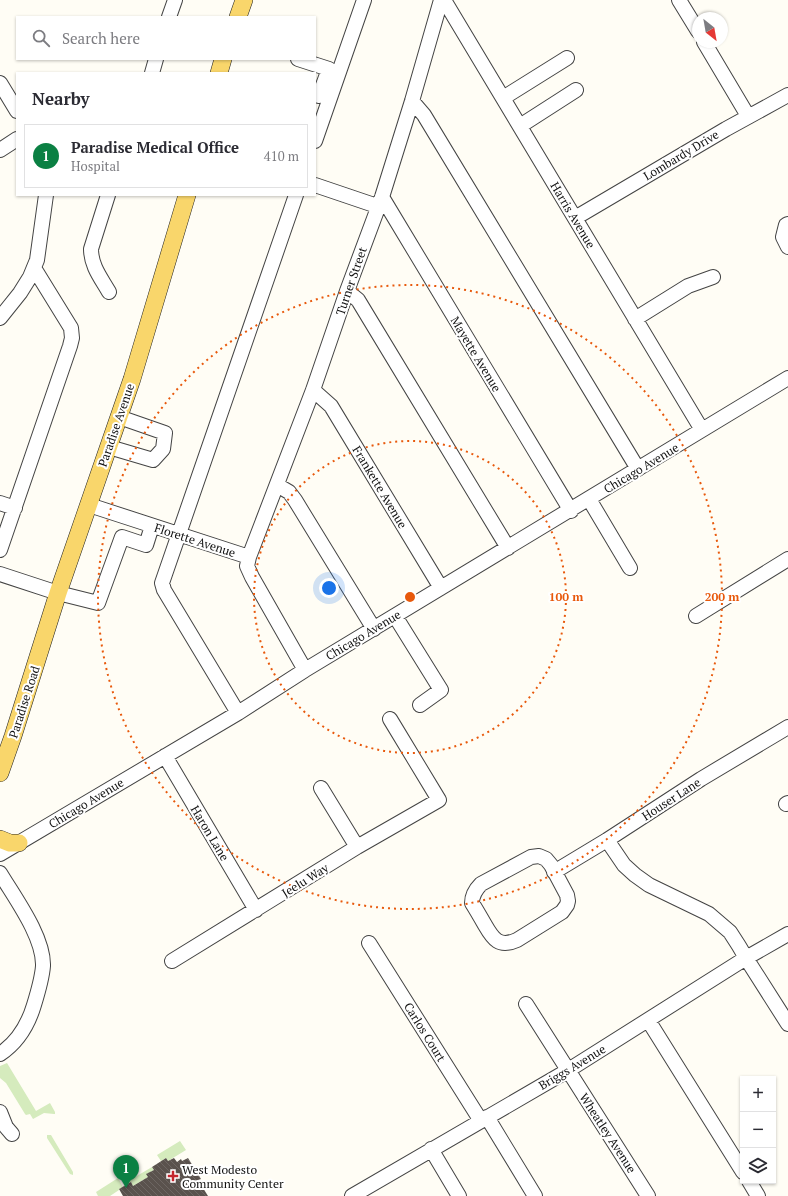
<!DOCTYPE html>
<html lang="en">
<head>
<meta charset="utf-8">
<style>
  :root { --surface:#fff; --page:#f2f2f3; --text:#2b2b33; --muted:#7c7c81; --line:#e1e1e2; --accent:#0b8043 }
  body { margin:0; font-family:"PT Serif",serif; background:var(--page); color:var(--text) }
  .controls { position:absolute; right:12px; bottom:12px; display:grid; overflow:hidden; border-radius:0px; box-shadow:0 1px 3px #0004 }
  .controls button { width:36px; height:36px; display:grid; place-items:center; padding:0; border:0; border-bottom:1px solid var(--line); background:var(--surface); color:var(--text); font:20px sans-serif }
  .compass { position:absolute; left:692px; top:12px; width:36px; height:36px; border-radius:50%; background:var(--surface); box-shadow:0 1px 3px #0004; rotate:149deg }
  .you { position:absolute; left:329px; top:588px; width:14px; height:14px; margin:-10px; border:3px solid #fff; border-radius:50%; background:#1a73e8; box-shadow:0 0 0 6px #1a73e833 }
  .badge { display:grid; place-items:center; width:26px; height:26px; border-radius:50%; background:var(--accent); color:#fff; font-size:13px; font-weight:700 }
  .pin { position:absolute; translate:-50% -33px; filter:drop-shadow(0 1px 2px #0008) }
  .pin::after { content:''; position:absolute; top:21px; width:14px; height:12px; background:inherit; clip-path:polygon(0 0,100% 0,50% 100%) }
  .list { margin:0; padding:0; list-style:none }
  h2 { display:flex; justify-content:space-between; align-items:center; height:52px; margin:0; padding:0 16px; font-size:17px }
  h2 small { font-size:13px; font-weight:400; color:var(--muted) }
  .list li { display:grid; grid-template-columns:26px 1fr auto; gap:12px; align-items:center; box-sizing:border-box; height:64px; margin:0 8px 8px; padding:0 8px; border:1px solid var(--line); border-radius:0px }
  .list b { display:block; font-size:15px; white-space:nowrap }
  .list p { margin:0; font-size:13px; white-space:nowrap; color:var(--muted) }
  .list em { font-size:13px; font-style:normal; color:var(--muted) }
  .icon { flex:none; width:22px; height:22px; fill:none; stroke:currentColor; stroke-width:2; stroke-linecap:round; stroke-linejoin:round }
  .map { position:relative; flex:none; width:788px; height:1196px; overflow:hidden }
  .search { position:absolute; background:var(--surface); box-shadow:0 1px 3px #0004; left:16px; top:16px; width:300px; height:44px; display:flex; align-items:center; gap:10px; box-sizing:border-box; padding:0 14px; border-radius:0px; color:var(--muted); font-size:15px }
  .panel { position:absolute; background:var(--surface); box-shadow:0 1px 3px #0004; left:16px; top:72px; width:300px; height:124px; border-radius:0px }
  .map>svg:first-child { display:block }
</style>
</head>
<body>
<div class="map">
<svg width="788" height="1196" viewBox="0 0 788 1196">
  <defs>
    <pattern id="building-back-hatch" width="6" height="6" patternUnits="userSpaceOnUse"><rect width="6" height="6" fill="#5a524d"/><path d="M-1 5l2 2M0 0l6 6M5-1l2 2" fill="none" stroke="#6d6662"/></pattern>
  </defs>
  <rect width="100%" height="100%" fill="#fffdf5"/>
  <path fill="#d5ebbd" d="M 7,1063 L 36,1111 L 50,1103 L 55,1112 L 55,1114 L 54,1114 L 44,1113 L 33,1119 L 30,1114 L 26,1115 L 25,1114 L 6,1083 L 0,1078 L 0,1066 Z
    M 47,1135 L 51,1135 L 73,1172 L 73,1175 L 70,1174 L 47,1138 Z
    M 180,1141 L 186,1150 L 168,1161 L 166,1158 L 161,1161 L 157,1155 Z
    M 152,1167 L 154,1170 L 147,1174 L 148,1177 L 133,1186 L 131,1182 L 126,1185 L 125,1183 Z
    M 118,1178 L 123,1187 L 119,1189 L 119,1190 L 110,1196 L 98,1196 L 96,1192 Z"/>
  <path fill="url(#building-back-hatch)" d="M 166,1158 L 168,1161 L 174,1158 L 177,1162 L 181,1159 L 182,1161 L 188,1158 L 201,1179 L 198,1180 L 208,1196 L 123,1196 L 119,1189 L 131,1182 L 133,1186 L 148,1177 L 146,1174 L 154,1170 L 152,1167 Z"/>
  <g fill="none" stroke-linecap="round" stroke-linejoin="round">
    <g stroke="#444" stroke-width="16">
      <path id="minor" d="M 444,0 L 702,430
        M 679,0 L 698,31
        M 169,17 L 175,0
        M 704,42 L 748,116
        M 298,59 L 329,69 L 319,96 L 315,95
        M 152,73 L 156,59
        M 0,83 L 17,111
        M 503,98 L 567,58
        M 412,101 L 424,115 L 638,469
        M 520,126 L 576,90
        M 315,141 L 364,0
        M 0,150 L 17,139
        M 315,185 L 377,206
        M 108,195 L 91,249 C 91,266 101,278 109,292
        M 382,197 L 571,511
        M 575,218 L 726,129 L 788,95
        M 788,224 L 786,225 L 783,237 L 788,247
        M 347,291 L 358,300 L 508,548
        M 0,318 L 20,293 L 30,277 L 37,260 L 46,195
        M 635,319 L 688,286 L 713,277
        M 313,390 L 331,406 L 441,588
        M 109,447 L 153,460 L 163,449 L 165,433 L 119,417
        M 277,485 L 289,492 L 295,500 L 374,629
        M 589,499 L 630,568
        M 0,503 L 15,508
        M 89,505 L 249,557
        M 0,550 L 70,346 L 72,338 L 71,328 L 34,268
        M 0,574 L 58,593 L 98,603 L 122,537 L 146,545 L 152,526
        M 395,616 L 441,690 L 420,705
        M 696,616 L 788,559
        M 305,670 L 252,577 L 247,566 L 249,557 L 313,390 L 347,291 L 382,197 L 412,101 L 441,0
        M 238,713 L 164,590 L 162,583 L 296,195
        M 165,756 L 256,910
        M 321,788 L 357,847
        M 786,804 L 788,803
        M 607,840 L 624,865 L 635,875 L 649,885 L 709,914 L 730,932 L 739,946 L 746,958 L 788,1024
        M 0,854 L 238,713 L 305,670 L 788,378
        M 539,856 L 546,859 L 551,865 L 567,895 L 568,901 L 567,905 L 562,912 L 517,940 C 499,948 493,939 485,925 C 481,918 477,911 472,903 C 472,895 475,890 481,884 L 531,857 Z
        M 554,872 L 607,840 L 701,779 L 788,727
        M 0,873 C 15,898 44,937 43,966 C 42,979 38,992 34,1005 C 28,1025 18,1042 0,1054
        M 369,943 L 481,1121
        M 172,961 L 357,847 L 439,800 L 390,719
        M 526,1004 L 648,1196
        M 648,1020 L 743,1172
        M 0,1112 L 6,1127 L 12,1134
        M 487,1117 L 535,1196
        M 431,1149 L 459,1196
        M 749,1181 L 758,1196
        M 352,1196 L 567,1071 L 746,958 L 788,934"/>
    </g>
    <g stroke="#222" stroke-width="18">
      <path id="major" d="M 238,17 L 244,0
        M 219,73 L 223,59
        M 0,773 L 13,736 L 58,593 L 132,379 L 187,195
        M 0,839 L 10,843 L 19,843"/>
    </g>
    <use href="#minor" stroke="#fff" stroke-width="14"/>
    <use href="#major" stroke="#f9d66b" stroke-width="17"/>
  </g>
  <g fill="none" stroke="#e8590c" stroke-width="2" stroke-dasharray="2 4">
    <circle cx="410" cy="597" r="156"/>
    <circle cx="410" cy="597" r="312"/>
  </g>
  <path fill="#c4262e" stroke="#fff" stroke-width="1.5" d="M171 1170h4v4h4v4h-4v4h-4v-4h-4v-4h4z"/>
  <g text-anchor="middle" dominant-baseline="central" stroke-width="4" stroke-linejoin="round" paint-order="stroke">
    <g font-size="12" fill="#111" stroke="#fff">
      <text transform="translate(681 155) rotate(-31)">Lombardy Drive</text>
      <text transform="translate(573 215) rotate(59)">Harris Avenue</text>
      <text transform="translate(351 281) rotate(-71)">Turner Street</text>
      <text transform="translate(476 354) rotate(59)">Mayette Avenue</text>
      <text transform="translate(116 425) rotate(-71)">Paradise Avenue</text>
      <text transform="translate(641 468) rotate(-31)">Chicago Avenue</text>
      <text transform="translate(380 487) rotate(59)">Frankette Avenue</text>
      <text transform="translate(195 540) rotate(18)">Florette Avenue</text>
      <text transform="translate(363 635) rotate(-31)">Chicago Avenue</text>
      <text transform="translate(24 702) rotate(-72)">Paradise Road</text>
      <text transform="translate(671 799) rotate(-33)">Houser Lane</text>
      <text transform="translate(86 803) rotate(-31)">Chicago Avenue</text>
      <text transform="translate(210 833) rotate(59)">Haron Lane</text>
      <text transform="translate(305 880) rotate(-32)">Jeelu Way</text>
      <text transform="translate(425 1032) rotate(58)">Carlos Court</text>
      <text transform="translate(572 1067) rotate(-31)">Briggs Avenue</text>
      <text transform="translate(608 1133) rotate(57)">Wheatley Avenue</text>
    </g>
    <g font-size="12" fill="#111" stroke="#fff" text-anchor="start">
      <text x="182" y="1169">West Modesto<tspan x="182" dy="14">Community Center</tspan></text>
    </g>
  </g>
  <circle cx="410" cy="597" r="6" fill="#e8590c" stroke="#fff" stroke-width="2"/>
  <g font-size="12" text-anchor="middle" font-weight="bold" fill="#e8590c" stroke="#fff" stroke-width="4" stroke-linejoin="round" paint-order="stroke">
    <text x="566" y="601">100 m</text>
    <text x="722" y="601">200 m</text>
  </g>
</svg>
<div class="controls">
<button>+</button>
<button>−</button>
<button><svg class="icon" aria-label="layers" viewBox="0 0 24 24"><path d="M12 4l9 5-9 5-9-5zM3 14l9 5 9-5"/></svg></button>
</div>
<svg class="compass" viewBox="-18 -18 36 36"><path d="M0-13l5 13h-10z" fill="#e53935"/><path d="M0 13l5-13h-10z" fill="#7c7c81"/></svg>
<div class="you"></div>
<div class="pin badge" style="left:126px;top:1188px">1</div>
<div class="search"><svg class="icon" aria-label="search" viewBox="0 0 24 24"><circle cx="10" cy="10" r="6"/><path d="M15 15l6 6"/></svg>Search here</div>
<section class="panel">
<h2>Nearby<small></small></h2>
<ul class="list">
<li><span class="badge">1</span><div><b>Paradise Medical Office</b><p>Hospital</p></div><em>410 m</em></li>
</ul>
</section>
</div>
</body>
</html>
